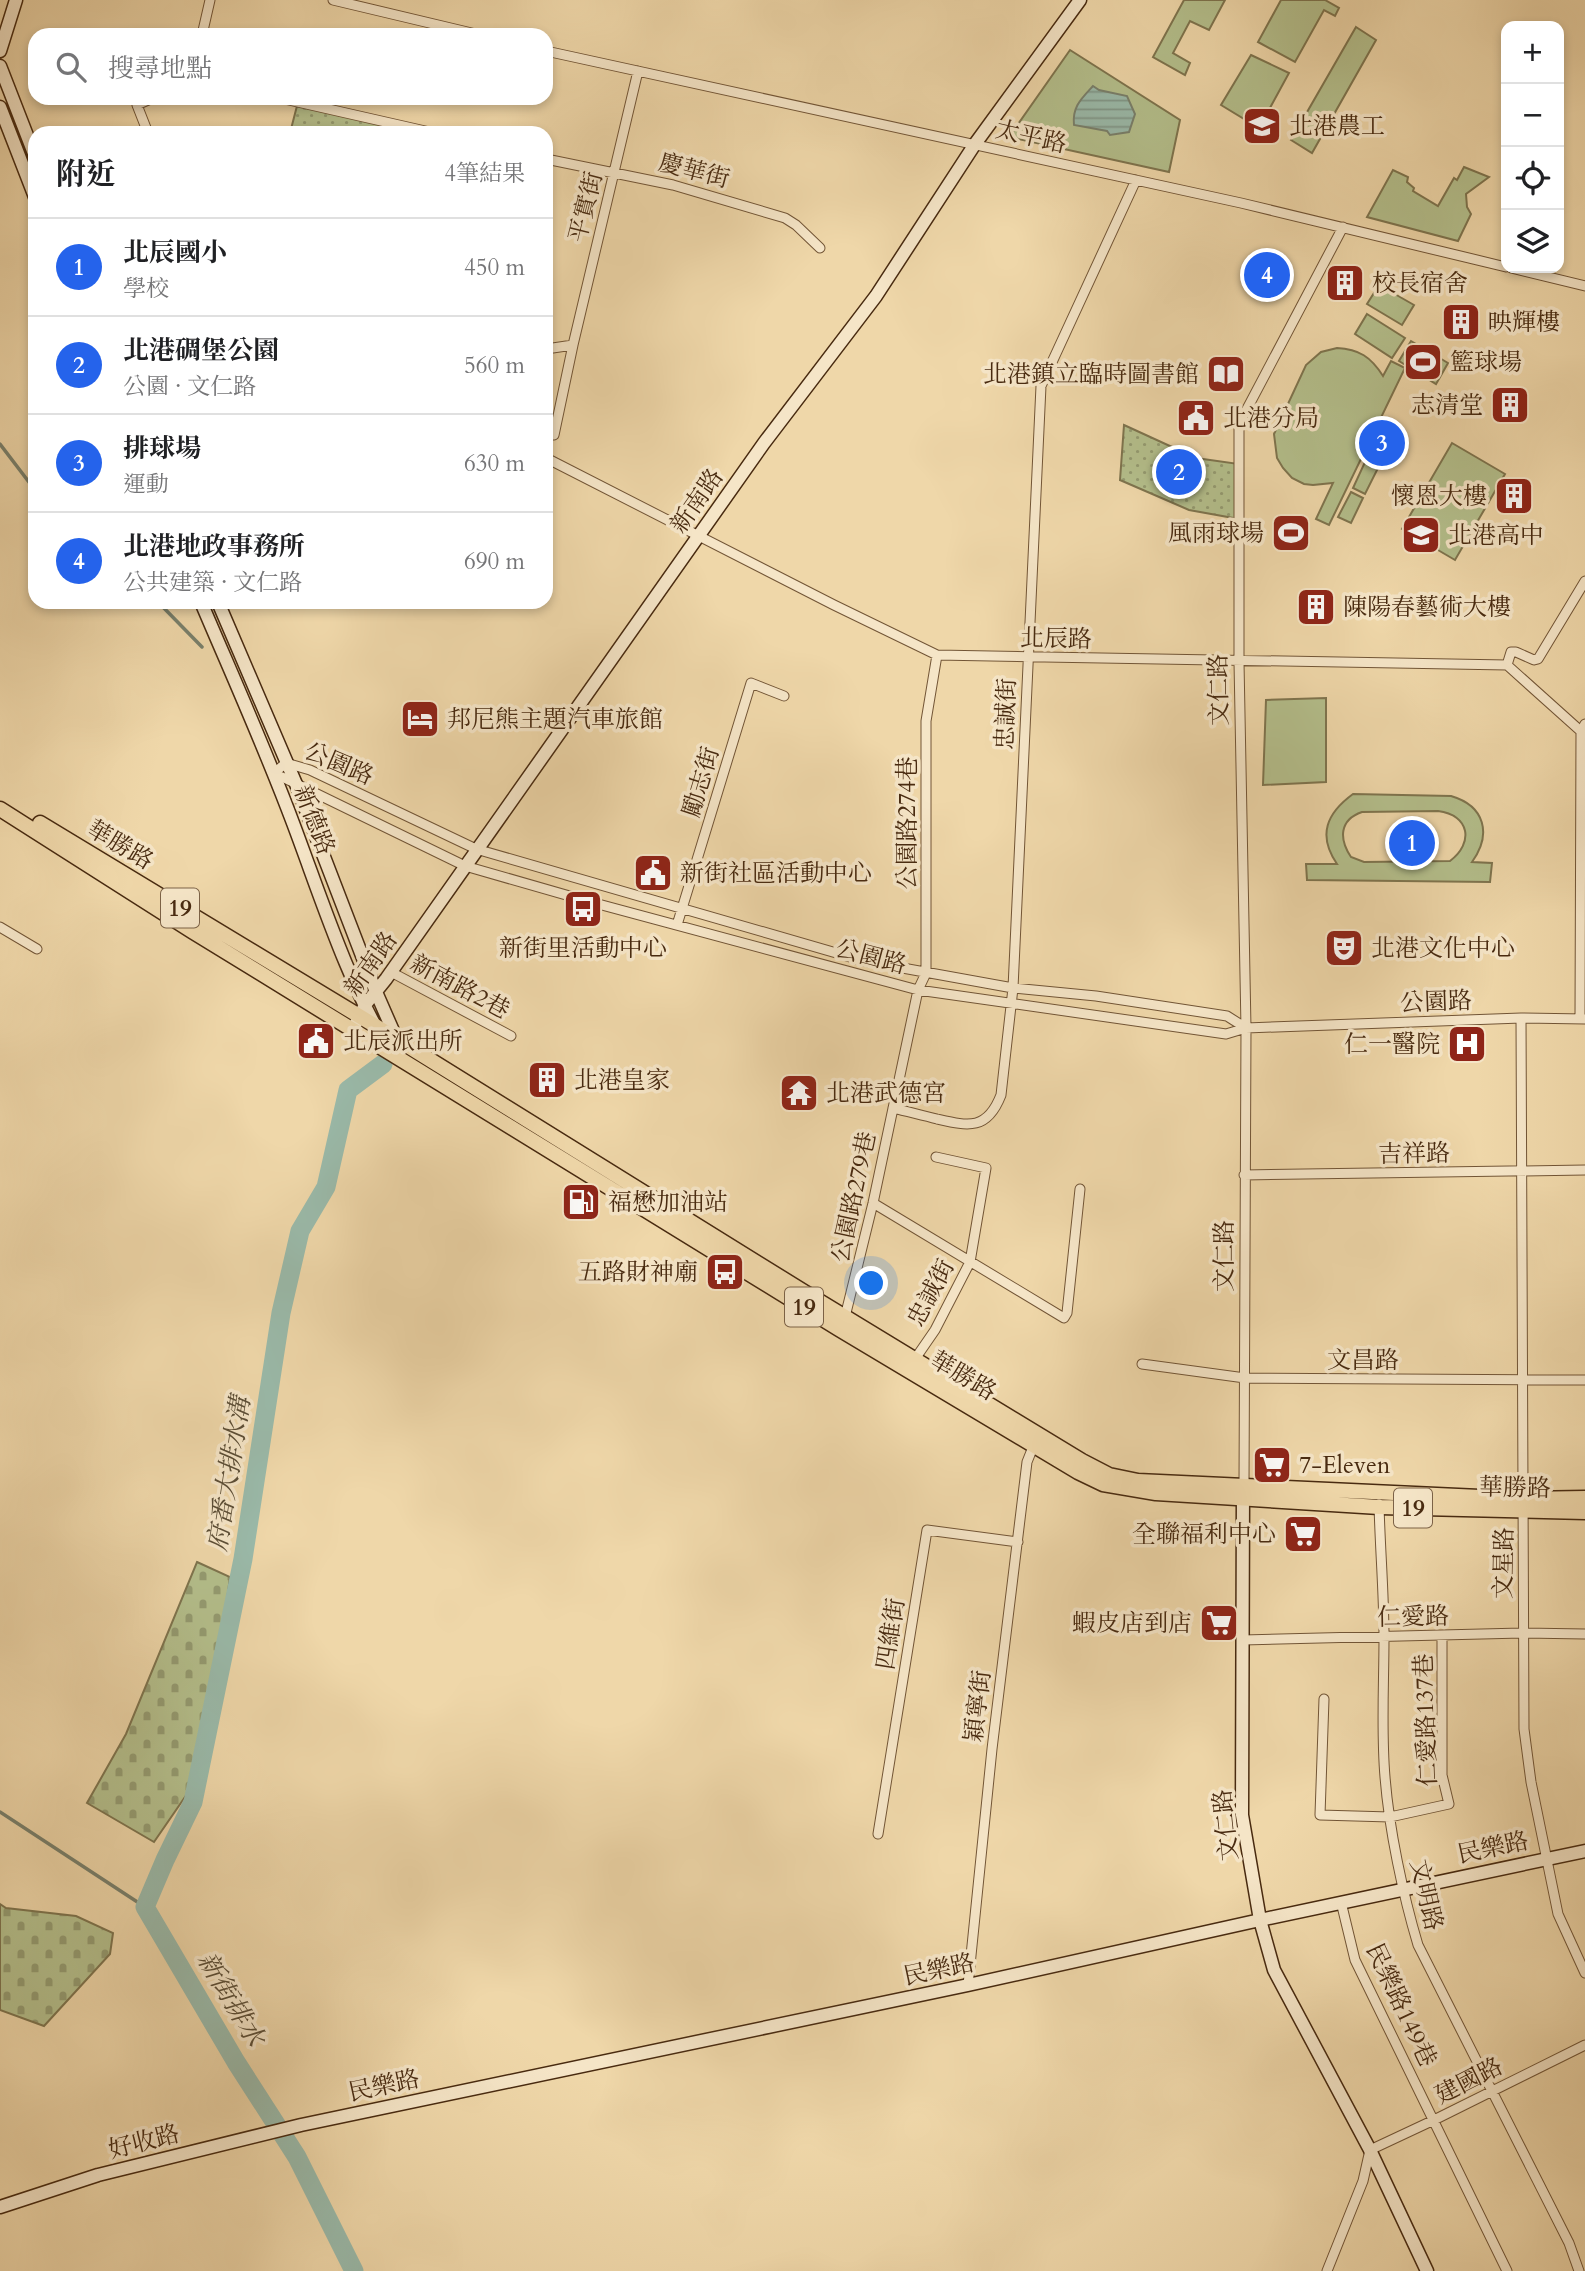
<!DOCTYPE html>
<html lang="zh-TW">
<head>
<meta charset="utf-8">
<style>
  :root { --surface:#fff; --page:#f2f2f2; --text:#202124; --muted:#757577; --line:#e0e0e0; --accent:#2563eb }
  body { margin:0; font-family:Cardo,"Noto Serif TC",serif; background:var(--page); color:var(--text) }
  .controls { position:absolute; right:21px; top:21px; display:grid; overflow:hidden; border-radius:14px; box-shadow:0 4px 10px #0003 }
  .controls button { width:63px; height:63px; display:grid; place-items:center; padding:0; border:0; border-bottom:2px solid var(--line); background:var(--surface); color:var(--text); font:35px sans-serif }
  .you { position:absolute; left:872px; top:1284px; width:24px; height:24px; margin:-18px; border:5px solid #fff; border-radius:50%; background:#1a73e8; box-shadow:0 0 0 10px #1a73e833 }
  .badge { display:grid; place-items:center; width:46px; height:46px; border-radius:50%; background:var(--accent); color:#fff; font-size:23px; font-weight:700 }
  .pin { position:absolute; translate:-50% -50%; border:4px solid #fff; box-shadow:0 2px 7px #0006 }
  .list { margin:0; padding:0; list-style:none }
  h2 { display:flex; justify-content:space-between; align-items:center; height:91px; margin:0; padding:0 28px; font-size:30px }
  h2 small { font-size:23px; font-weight:400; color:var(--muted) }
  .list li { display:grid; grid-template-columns:46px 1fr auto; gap:21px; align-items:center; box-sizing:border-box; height:98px; padding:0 28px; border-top:2px solid var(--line) }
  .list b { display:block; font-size:26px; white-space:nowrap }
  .list p { margin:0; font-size:23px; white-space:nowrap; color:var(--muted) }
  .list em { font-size:23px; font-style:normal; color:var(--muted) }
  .icon { flex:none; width:38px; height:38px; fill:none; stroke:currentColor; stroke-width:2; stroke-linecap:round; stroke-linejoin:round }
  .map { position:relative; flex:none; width:1585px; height:2271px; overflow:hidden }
  .search { position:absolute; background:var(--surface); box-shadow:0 4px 10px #0003; left:28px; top:28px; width:525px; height:77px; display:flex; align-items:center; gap:18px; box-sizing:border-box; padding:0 24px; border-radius:21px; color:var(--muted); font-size:26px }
  .panel { position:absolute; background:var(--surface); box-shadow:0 4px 10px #0003; left:28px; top:126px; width:525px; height:483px; border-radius:21px }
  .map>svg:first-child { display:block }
</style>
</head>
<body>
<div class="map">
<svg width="1585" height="2271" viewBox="0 0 1585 2271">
  <defs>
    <pattern id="cemetery-stones" width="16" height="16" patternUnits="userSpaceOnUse" patternTransform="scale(1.75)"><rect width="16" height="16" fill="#b4bf8c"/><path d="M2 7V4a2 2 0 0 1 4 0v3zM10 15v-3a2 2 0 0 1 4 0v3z" fill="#949b71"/></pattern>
    <pattern id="park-dots" width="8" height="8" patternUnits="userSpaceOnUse" patternTransform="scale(1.75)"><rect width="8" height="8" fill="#b4bf8c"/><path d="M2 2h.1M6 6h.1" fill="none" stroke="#949b71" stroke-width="1.8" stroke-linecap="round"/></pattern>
    <pattern id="water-rules" width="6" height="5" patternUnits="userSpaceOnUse" patternTransform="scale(1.75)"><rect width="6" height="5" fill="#9abaaa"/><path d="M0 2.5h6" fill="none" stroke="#809789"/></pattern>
  </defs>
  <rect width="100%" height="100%" fill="#efd7a9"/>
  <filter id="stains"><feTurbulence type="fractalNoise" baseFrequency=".00286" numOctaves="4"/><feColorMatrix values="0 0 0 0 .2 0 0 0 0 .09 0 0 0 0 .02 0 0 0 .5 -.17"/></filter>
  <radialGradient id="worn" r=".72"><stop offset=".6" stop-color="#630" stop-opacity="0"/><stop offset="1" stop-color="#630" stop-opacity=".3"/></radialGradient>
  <path fill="#b4bf8c" stroke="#7e744e" stroke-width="2" fill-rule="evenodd" d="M 1184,0 L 1225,0 L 1209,30 L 1190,21 L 1173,53 L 1190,63 L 1185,75 L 1153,57 Z
    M 1281,0 L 1325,0 L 1339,8 L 1335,16 L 1324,10 L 1295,62 L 1258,42 Z
    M 1356,27 L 1376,40 L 1312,153 L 1291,140 Z
    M 1070,50 L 1180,120 L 1169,172 L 1009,137 Z
    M 1251,55 L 1289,73 L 1259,128 L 1221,105 Z
    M 1464,167 L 1489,177 L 1466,194 L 1467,207 L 1471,214 L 1458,241 L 1367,217 L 1393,170 L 1408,177 L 1407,182 L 1414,188 L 1413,191 L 1438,206 L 1454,178 L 1457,180 Z
    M 1379,285 L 1414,305 L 1402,325 L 1367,304 Z
    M 1367,314 L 1405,338 L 1392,358 L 1355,334 Z
    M 1411,341 L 1448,363 L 1436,384 L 1399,361 Z
    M 1337,348 C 1359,349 1371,357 1383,376 L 1391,361 L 1405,368 L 1329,525 L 1316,519 L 1333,483 L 1313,485 L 1304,484 L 1292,478 L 1283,468 L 1277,458 L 1274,434 L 1306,365 L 1321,352 Z
    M 1381,427 L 1395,433 L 1382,460 L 1369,453 Z
    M 1452,443 L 1505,474 L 1455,560 L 1402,529 Z
    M 1365,462 L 1378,468 L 1365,494 L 1353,488 Z
    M 1351,492 L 1363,498 L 1351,523 L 1338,517 Z
    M 1326,698 L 1326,782 L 1263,785 L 1266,700 Z
    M 1353,794 L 1451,796 C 1485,806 1492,834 1472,862 L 1492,863 L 1490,882 L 1307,880 L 1306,864 L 1337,864 C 1317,835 1327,813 1353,794 ZM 1438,811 C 1470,815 1474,843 1450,861 L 1364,862 L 1351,857 C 1339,839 1339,820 1362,812 Z"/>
  <path fill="url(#cemetery-stones)" stroke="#7e744e" stroke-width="2" d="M 197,1562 L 230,1577 L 222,1639 L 187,1794 L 154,1842 L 87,1803 L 126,1734 Z
    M 0,1904 L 6,1908 L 76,1916 L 113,1933 L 110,1954 L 44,2026 L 0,2010 Z"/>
  <path fill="url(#park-dots)" stroke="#7e744e" stroke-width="2" d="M 298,102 L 403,126 L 402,133 L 290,133 Z
    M 1124,425 L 1196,458 L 1239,464 L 1239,519 L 1189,510 L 1120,480 Z"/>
  <path fill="url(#water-rules)" stroke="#79806c" stroke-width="2" d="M 1093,86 L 1099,90 L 1127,96 L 1135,114 L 1129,132 L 1110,135 L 1107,131 L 1074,125 C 1072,107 1081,99 1093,86 Z"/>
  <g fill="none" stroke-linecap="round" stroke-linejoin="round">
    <path stroke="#79806c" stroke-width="3.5" d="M 0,444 L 35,490
      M 158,602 L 202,647
      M 0,1812 L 145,1907"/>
    <path stroke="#9abaaa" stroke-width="19" d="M 354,2271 L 297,2157 L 236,2062 L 145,1907 L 165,1860 L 193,1802 L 243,1559 L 281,1313 L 300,1231 L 326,1187 L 348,1090 L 383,1064"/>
    <g stroke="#725536" stroke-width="11">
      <path id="street" d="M 333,0 L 480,35
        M 202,35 L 210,0
        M 546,51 L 1241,203 L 1506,267
        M 280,98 L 434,133
        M 148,133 L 137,105 L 153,98
        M 546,159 L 673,185 L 785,218 L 796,225 L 820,248
        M 1511,268 L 1585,286
        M 546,349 L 573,345
        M 554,435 L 573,345 L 638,71
        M 546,460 L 550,460 L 834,605 L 937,655 L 1507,665 L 1585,735
        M 1507,665 L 1511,652 L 1516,652 L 1534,660 L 1538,659 L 1585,581
        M 677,925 L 751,683 L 784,696
        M 0,927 L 37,949
        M 391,972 L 511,1036
        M 1521,1018 L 1524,1729 L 1531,1782 L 1558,1914 L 1585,1973
        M 1580,1019 L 1581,731 L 1585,724
        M 1246,1028 L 1227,1016 L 1096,996 L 1013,988 L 864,961 L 476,849 L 310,770 L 286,763 L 274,773 L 465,866 L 587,901 L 918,990 L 1226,1034 L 1246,1028 L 1521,1018 L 1585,1019
        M 893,1108 C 908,1112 922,1115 937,1119 C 968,1126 987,1131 1001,1095 L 1013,988 L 1041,386 L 1136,180
        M 1244,1175 L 1585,1170
        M 873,1203 L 1064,1318 L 1067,1313 L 1080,1189
        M 844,1321 L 873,1203 L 918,990 L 926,973 L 926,721 L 937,655
        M 915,1359 L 935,1330 L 970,1262 L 986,1168 L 936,1157
        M 1142,1364 L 1245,1378 L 1585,1380
        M 1244,1486 L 1246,1028 L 1239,662 L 1239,424 L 1343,227
        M 1379,1504 C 1380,1548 1384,1593 1384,1638 C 1384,1684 1381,1730 1385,1777 C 1389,1829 1403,1895 1418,1945 L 1569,2243 L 1579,2271
        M 1243,1640 L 1522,1633 L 1585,1634
        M 1324,1699 L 1320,1815 L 1390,1817 L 1449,1804 L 1442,1775 L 1442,1635
        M 878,1834 L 927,1530 L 1018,1542
        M 1341,1902 L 1355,1960 L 1507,2271
        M 968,1985 L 992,1749 L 1027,1462 L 1035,1442
        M 1327,2271 L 1363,2181 L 1370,2150 L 1434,2120 L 1585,2045"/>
    </g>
    <g stroke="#482a10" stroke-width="15">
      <path id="secondary" d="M 0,51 L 16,0
        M 0,66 L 35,156
        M 0,107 L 35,197
        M 201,602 C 232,675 265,748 293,823 C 322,900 347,981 390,1052 L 397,1040 L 376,992 L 296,784 L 218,602
        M 355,1025 L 365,1005 L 386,979 L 764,443 L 876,296 L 975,144 L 1080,0
        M 1243,1489 L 1242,1815 L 1260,1920 L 1274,1970 L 1370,2150 L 1427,2271
        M 0,2207 L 98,2175 L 301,2125 L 968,1985 L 1260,1920 L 1585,1851"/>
    </g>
    <g stroke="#482a10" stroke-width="17">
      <path id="primary" d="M 0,809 L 192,931 L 839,1329 L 1078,1472 L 1103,1484 L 1156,1493 L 1379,1507 L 1585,1512
        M 40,823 L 374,1025 L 804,1292 L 1082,1461 L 1109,1475 L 1138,1481 L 1523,1499 L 1585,1498"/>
    </g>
    <use href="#street" stroke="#f5e5c7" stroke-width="9"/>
    <use href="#secondary" stroke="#f5e5c7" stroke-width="12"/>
    <use href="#primary" stroke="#efd7a9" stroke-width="14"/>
  </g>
  <defs>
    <g id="school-square" transform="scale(2.0125)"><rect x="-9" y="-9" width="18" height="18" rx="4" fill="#8f2418" stroke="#f5e5c7"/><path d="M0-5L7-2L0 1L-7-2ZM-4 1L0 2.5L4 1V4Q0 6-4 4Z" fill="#fff"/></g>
    <g id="building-square" transform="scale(2.0125)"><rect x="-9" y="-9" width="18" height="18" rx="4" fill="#8f2418" stroke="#f5e5c7"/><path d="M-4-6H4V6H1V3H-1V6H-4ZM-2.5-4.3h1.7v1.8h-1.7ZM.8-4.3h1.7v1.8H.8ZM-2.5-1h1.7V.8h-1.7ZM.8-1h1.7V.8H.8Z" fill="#fff"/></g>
    <g id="stadium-square" transform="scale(2.0125)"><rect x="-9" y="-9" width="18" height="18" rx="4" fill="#8f2418" stroke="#f5e5c7"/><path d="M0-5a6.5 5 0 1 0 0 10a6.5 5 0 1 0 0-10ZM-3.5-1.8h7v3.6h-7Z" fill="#fff"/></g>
    <g id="library-square" transform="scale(2.0125)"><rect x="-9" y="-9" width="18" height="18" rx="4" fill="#8f2418" stroke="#f5e5c7"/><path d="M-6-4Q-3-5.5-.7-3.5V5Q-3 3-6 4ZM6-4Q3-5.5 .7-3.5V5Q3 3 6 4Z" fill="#fff"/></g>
    <g id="civic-square" transform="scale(2.0125)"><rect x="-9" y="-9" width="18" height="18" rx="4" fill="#8f2418" stroke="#f5e5c7"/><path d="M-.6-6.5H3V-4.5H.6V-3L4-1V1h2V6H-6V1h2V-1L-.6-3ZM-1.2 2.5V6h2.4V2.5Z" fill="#fff"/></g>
    <g id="hotel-square" transform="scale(2.0125)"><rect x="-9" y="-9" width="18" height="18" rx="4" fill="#8f2418" stroke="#f5e5c7"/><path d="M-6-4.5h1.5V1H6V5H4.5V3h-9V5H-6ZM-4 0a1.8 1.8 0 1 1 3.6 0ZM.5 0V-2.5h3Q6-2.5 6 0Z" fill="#fff"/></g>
    <g id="bus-square" transform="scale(2.0125)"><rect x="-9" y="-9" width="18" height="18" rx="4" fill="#8f2418" stroke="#f5e5c7"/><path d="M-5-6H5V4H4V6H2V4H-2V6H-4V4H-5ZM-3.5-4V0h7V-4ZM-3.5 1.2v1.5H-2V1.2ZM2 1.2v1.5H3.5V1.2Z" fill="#fff"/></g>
    <g id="theatre-square" transform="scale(2.0125)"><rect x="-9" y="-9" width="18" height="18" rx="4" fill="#8f2418" stroke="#f5e5c7"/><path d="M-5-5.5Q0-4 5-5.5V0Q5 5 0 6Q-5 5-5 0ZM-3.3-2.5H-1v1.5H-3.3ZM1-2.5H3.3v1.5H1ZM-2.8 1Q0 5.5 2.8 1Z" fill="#fff"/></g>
    <g id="hospital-square" transform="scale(2.0125)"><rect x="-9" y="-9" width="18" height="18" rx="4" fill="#8f2418" stroke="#f5e5c7"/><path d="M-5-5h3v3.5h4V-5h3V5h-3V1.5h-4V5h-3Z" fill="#fff"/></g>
    <g id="temple-square" transform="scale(2.0125)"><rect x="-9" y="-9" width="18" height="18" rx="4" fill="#8f2418" stroke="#f5e5c7"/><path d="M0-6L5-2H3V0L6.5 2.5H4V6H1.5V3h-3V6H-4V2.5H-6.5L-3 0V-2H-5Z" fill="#fff"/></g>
    <g id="fuel-square" transform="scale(2.0125)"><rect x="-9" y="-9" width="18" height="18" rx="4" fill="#8f2418" stroke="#f5e5c7"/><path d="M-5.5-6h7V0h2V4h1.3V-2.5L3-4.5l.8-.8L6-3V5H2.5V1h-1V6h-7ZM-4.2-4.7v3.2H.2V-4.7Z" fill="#fff"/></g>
    <g id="supermarket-square" transform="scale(2.0125)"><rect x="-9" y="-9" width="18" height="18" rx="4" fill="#8f2418" stroke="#f5e5c7"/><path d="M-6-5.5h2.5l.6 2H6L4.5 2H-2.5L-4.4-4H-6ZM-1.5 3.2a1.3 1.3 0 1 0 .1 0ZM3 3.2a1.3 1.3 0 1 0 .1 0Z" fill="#fff"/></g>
  </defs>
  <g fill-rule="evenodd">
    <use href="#school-square" x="1262" y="126"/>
    <use href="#building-square" x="1345" y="283"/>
    <use href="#building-square" x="1461" y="322"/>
    <use href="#stadium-square" x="1423" y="362"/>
    <use href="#library-square" x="1226" y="374"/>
    <use href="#building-square" x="1510" y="405"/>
    <use href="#civic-square" x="1196" y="418"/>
    <use href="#building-square" x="1514" y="496"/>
    <use href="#stadium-square" x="1291" y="533"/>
    <use href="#school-square" x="1421" y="535"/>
    <use href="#building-square" x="1316" y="607"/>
    <use href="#hotel-square" x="420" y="719"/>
    <use href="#civic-square" x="653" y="873"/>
    <use href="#bus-square" x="583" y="909"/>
    <use href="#theatre-square" x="1344" y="948"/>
    <use href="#civic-square" x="316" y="1041"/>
    <use href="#hospital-square" x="1467" y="1044"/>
    <use href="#building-square" x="547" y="1080"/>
    <use href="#temple-square" x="799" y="1093"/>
    <use href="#fuel-square" x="581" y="1202"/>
    <use href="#bus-square" x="725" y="1272"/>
    <use href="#supermarket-square" x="1272" y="1465"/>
    <use href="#supermarket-square" x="1303" y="1534"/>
    <use href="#supermarket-square" x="1219" y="1623"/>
  </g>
  <g text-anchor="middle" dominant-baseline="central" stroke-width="7" stroke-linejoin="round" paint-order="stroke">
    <g fill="#f5e5c7" stroke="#7c6247" stroke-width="2">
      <rect x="161" y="888.5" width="38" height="39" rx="5"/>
      <rect x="785" y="1287.5" width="38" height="39" rx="5"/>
      <rect x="1394" y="1488.5" width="38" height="39" rx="5"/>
    </g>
    <g font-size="23" font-weight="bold" fill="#482a10">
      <text x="180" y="908">19</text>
      <text x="804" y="1307">19</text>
      <text x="1413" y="1508">19</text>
    </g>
    <g font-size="24" fill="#482a10" stroke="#f5e5c7" text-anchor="start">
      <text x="1289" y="126">北港農工</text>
      <text x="1372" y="283">校長宿舍</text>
      <text x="1488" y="322">映輝樓</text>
      <text x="1450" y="362">籃球場</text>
      <text x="1199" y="374" text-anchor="end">北港鎮立臨時圖書館</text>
      <text x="1483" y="405" text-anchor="end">志清堂</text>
      <text x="1223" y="418">北港分局</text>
      <text x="1487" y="496" text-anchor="end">懷恩大樓</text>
      <text x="1264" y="533" text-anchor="end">風雨球場</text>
      <text x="1448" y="535">北港高中</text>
      <text x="1343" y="607">陳陽春藝術大樓</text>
      <text x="447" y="719">邦尼熊主題汽車旅館</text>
      <text x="680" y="873">新街社區活動中心</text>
      <text x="583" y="948" text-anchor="middle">新街里活動中心</text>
      <text x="1371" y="948">北港文化中心</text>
      <text x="343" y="1041">北辰派出所</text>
      <text x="1440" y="1044" text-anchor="end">仁一醫院</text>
      <text x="574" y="1080">北港皇家</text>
      <text x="826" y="1093">北港武德宮</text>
      <text x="608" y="1202">福懋加油站</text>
      <text x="698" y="1272" text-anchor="end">五路財神廟</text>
      <text x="1299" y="1465">7-Eleven</text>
      <text x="1276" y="1534" text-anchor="end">全聯福利中心</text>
      <text x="1192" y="1623" text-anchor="end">蝦皮店到店</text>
    </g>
    <g font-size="24" fill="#482a10" stroke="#f5e5c7">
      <text transform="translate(1031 137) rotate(13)">太平路</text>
      <text transform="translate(694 171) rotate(15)">慶華街</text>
      <text transform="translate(586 207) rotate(-76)">平實街</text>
      <text transform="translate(697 501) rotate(-55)">新南路</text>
      <text transform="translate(1056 639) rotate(1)">北辰路</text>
      <text transform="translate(1219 690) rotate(-91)">文仁路</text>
      <text transform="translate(1006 714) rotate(-88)">忠誠街</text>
      <text transform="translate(339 764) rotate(23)">公園路</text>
      <text transform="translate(701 782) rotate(-73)">勵志街</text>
      <text transform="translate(314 820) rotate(69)">新德路</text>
      <text transform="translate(907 823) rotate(-90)">公園路274巷</text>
      <text transform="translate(120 845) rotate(31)">華勝路</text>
      <text transform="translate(871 957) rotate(15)">公園路</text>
      <text transform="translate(371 964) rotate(-55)">新南路</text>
      <text transform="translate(460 987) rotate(28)">新南路2巷</text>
      <text transform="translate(1436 1002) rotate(-2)">公園路</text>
      <text transform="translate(1414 1154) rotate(-1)">吉祥路</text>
      <text transform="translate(854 1197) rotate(-78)">公園路279巷</text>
      <text transform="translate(1224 1256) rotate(-90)">文仁路</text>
      <text transform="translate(931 1293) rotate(-62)">忠誠街</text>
      <text x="1363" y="1360">文昌路</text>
      <text transform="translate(963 1376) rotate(31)">華勝路</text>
      <text transform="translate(1515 1488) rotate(1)">華勝路</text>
      <text transform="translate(1504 1563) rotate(-89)">文星路</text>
      <text transform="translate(1413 1617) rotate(-1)">仁愛路</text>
      <text transform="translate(891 1634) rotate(-81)">四維街</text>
      <text transform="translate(978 1706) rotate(-83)">穎寧街</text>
      <text transform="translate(1426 1720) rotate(-92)">仁愛路137巷</text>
      <text transform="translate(1226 1825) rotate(-96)">文仁路</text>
      <text transform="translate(1493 1848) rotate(-12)">民樂路</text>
      <text transform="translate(1426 1895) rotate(77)">文明路</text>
      <text transform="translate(939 1970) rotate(-12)">民樂路</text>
      <text transform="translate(1401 2005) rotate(65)">民樂路149巷</text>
      <text transform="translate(1469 2081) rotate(-27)">建國路</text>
      <text transform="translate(384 2086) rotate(-12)">民樂路</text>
      <text transform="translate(144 2142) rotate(-14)">好收路</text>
    </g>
    <g font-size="26" font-style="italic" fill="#5c4e36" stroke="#f5e5c7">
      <text transform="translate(229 1474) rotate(-81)">府番大排水溝</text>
      <text transform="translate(231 1999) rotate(59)">新街排水</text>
    </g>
  </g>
  <rect width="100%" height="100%" filter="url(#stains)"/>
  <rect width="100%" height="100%" fill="url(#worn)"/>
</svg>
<div class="controls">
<button>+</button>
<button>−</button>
<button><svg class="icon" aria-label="locate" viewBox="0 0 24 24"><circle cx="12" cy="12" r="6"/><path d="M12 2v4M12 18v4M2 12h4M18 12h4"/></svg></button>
<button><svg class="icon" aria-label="layers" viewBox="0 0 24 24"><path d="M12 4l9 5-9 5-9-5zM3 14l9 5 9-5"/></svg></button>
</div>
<div class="you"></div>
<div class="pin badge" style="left:1412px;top:843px">1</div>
<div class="pin badge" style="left:1179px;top:472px">2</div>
<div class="pin badge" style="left:1382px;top:443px">3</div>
<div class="pin badge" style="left:1267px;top:275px">4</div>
<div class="search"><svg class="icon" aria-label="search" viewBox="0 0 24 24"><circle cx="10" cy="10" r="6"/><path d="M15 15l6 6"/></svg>搜尋地點</div>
<section class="panel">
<h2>附近<small>4筆結果</small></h2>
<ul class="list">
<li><span class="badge">1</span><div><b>北辰國小</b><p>學校</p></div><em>450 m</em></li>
<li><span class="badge">2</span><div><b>北港碉堡公園</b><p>公園 · 文仁路</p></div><em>560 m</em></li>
<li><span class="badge">3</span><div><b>排球場</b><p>運動</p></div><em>630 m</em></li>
<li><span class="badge">4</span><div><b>北港地政事務所</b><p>公共建築 · 文仁路</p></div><em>690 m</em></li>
</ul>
</section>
</div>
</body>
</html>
